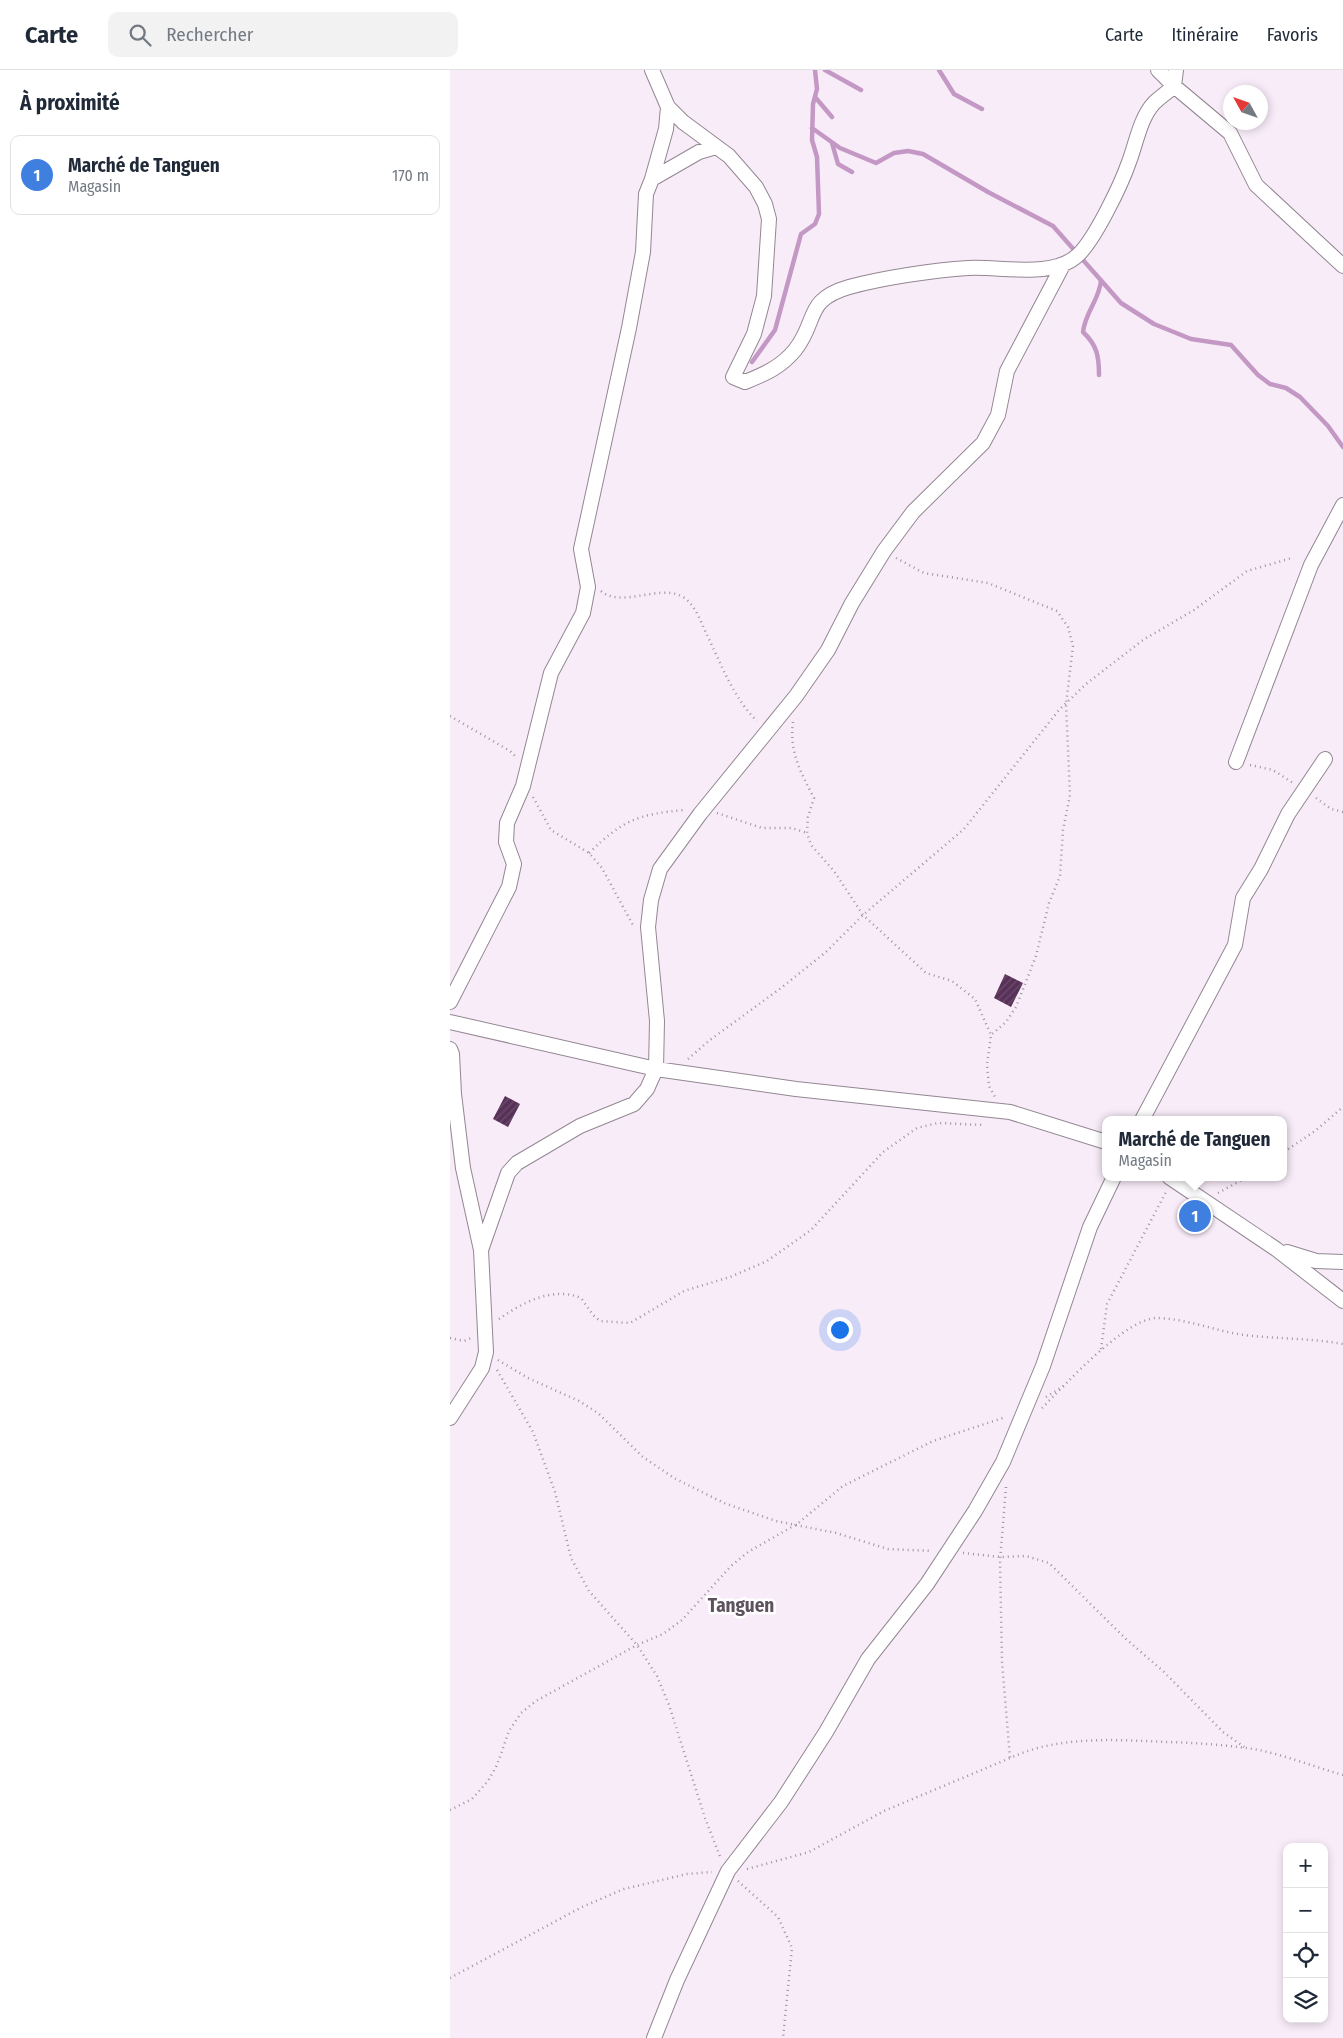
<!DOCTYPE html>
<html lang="fr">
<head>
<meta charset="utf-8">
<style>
  :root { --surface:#fff; --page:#f2f2f3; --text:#1f2937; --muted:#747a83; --line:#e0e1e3; --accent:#2b6b34 }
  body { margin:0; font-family:"Fira Sans Condensed",sans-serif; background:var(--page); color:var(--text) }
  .controls { position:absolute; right:15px; bottom:15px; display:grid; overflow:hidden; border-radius:10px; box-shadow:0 2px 8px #0003 }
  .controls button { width:45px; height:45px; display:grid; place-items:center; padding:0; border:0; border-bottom:1px solid var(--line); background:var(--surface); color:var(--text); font:25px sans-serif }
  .compass { position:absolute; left:773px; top:15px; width:45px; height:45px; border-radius:50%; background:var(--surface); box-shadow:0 2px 8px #0003; rotate:310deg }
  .you { position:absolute; left:389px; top:1259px; width:18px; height:18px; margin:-12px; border:4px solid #fff; border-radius:50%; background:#1a73e8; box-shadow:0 0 0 8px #1a73e833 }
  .badge { display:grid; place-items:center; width:32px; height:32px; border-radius:50%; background:var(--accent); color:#fff; font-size:16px; font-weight:700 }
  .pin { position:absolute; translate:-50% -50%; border:2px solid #fff; box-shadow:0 1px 5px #0006 }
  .popup { position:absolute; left:652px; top:1046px; width:185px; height:65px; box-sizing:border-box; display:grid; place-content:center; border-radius:10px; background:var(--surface); filter:drop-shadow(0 1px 4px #0005); font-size:16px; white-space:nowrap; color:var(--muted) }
  .popup b { font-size:19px; color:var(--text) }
  .popup::after { content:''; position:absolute; left:50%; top:100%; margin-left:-10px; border:10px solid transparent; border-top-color:var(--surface) }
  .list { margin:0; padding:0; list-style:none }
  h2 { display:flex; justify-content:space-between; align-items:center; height:65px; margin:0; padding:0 20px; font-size:21px }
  h2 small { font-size:16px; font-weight:400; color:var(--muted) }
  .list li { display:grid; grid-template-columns:32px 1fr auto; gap:15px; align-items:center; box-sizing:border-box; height:80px; margin:0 10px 10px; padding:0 10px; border:1px solid var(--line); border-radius:10px }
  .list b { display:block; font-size:19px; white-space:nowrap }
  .list p { margin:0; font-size:16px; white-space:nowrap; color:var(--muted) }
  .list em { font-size:16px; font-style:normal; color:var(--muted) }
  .icon { flex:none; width:28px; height:28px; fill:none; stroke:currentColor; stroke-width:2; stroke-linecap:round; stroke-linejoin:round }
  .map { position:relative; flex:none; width:893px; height:1968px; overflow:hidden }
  header { display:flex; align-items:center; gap:30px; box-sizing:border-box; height:70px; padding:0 25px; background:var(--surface); border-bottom:1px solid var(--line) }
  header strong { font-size:24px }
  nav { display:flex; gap:28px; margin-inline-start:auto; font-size:18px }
  .search { width:350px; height:45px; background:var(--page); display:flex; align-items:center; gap:12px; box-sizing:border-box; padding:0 18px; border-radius:10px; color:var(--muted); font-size:19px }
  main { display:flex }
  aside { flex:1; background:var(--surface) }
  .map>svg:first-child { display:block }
</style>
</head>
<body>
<header>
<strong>Carte</strong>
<div class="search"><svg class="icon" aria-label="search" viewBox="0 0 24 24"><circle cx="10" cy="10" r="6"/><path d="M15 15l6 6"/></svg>Rechercher</div>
<nav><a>Carte</a><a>Itinéraire</a><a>Favoris</a></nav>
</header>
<main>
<aside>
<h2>À proximité<small></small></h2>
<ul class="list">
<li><span class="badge" style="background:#3f7fe0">1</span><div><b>Marché de Tanguen</b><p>Magasin</p></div><em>170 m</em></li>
</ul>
</aside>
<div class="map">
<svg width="893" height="1968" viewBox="0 0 893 1968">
  <defs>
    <pattern id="building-hatch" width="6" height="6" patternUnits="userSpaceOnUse" patternTransform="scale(1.25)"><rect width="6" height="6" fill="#583158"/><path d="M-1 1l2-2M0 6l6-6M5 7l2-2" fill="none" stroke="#6b4c6b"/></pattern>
  </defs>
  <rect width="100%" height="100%" fill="#f9ecf9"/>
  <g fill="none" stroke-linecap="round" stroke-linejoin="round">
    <path stroke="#c498c4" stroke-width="4.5" d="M 375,0 L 411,20
      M 489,0 L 504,24 L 532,39
      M 365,27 L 382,47
      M 362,58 L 390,78 L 426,93 L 444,83 L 458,81 L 473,84 L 538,122 L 603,156 L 671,233 L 704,254 L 741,269 L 781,275 L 808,305 L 820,314 L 836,318 L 850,327 L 878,356 L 893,377
      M 382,73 L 388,94 L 402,102
      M 302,292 L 325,260 L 351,164 L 365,154 L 369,144 L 367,87 L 362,70 L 363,34 L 367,19 L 365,0
      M 649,305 C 649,286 647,275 633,262 C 635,242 650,229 651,210"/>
  </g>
  <path fill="url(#building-hatch)" d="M 555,904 L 573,913 L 561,937 L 544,928 Z
    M 55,1026 L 70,1034 L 58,1057 L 43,1049 Z"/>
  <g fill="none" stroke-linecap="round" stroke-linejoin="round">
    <g stroke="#938793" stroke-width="16">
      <path id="street" d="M 202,0 L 218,37 L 233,52 L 279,86 L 306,117 L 315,134 L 319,149 L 314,226 L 304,264 L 283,307 L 295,312 C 315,304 331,297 345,280 C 368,251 354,230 399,217 C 432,208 484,200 518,198 C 550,196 603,209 628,185 C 645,169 671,115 679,92 C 686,74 690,48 704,33 C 710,27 718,22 724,16 L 726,0
        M 708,0 L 724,16 L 780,63 L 806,115 L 893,196
        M 202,109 L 216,59 L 218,37
        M 786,692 L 861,495 L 893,435
        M 0,932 L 59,817 L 64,794 L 56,772 L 57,753 L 73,716 L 101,603 L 133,543 L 138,517 L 131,479 L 179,258 L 193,182 L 196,124 L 202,109 L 249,82 L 266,77
        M 0,952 L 206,999 L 346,1019 L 560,1042 L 656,1072
        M 0,979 L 2,984 L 4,1024 L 13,1098 L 31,1180 L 36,1282 L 32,1298 L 0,1348
        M 692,1050 L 785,875 L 793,828 L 811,799 L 838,744 L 875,689
        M 719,1107 L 826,1179 L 893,1231
        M 31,1180 L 58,1103 L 67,1093 L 130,1056 L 184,1034 L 197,1019 L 206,999 L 207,951 L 198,857 L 201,830 L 210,799 L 250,744 L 346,626 L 378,580 L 402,533 L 434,481 L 463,442 L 533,373 L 548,345 L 557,301 L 613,195
        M 837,1182 L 866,1191 L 893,1192
        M 204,1968 L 227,1910 L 278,1801 L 331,1732 L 376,1662 L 418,1589 L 477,1514 L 525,1441 L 553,1392 L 593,1296 L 640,1157 L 664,1107"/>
    </g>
    <path stroke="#9e949e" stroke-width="2.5" stroke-dasharray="1 4" stroke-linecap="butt" d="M 446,488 L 474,503 L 538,513 L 607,541 L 618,557 L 623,576 L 616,634 L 620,725 L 613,760 L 610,806 L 599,833 L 586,886 L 566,937 L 556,952 L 541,965
      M 151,521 C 173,539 209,513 233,527 C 246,535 251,553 257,565 C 271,594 284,629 307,651
      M 0,646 L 60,681 L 66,687
      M 343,652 C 339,682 351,703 364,728 L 358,747 L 357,763 L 361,775 L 384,801 L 413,845 L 476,903 L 502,911 L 525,929 L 541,965 L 537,995 L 539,1016 L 545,1027
      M 800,695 L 823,700 L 843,713
      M 83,727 L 101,760 L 139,783 L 152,798 L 184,857
      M 866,728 L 881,739 L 893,742
      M 267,743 L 312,758 L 342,758 L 357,763
      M 139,783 C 173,750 188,744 235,740
      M 238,989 L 260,970 L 331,918 L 376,882 L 413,845 L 514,759 L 609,640 L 636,614 L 693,570 L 744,540 L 797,501 L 842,488
      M 834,1082 L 865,1061 L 893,1037
      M 768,1123 L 797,1107
      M 49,1249 C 72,1233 102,1216 131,1228 L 143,1245 L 150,1251 L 180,1253 L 234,1221 L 280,1207 L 317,1191 L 361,1160 L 433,1082 L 467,1058 L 488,1053 L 534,1055
      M 0,1268 L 14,1271 L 21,1268
      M 651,1279 L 657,1234 L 716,1122
      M 48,1290 L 78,1308 L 129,1331 L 148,1343 L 193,1387 L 224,1408 L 274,1433 L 326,1451 L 386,1463 L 438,1479 L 482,1481
      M 47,1300 L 83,1362 L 105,1422 L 121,1488 L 139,1521 L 187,1575 L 207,1606 L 219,1635 L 255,1748 L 271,1789
      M 596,1327 L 614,1316
      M 592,1338 C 615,1315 676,1247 708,1248 C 738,1249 765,1261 794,1265 C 827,1269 860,1268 893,1274
      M 556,1417 L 550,1491 L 552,1592 L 560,1688
      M 513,1483 L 551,1487 L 576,1486 L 599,1493 L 676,1569 L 713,1601 L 773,1662 L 797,1679
      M 0,1740 L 22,1729 L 38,1711 L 47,1695 L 59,1661 L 71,1643 L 86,1631 L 187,1575 L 213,1564 L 232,1550 L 281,1496 L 298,1482 L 347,1454 L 393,1416 L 483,1371 L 556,1347
      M 297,1799 L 359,1782 L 434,1741 L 572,1683 C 618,1666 669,1670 718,1672 C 749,1673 779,1675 809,1680 C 837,1686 865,1697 893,1705
      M 288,1811 L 328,1847 L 342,1878 L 333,1968
      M 0,1908 L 132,1837 L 174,1819 L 237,1804 L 262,1802"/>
    <use href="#street" stroke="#fff" stroke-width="14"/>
  </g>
  <g text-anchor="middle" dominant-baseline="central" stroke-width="5" stroke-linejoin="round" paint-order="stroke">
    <g font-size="19" font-weight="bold" fill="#5d525d" stroke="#fff">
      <text x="291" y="1535">Tanguen</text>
    </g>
  </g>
</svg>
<div class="controls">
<button>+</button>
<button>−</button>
<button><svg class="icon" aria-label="locate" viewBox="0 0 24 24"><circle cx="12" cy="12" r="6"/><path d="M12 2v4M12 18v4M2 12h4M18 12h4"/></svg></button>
<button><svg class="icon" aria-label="layers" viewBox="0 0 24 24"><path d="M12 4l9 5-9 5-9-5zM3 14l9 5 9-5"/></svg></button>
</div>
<svg class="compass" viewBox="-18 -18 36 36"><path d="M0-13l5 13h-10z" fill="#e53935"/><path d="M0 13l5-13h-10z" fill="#747a83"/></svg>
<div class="you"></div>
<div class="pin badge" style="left:745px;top:1146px;background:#3f7fe0">1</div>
<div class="popup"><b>Marché de Tanguen</b>Magasin</div>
</div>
</main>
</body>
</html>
